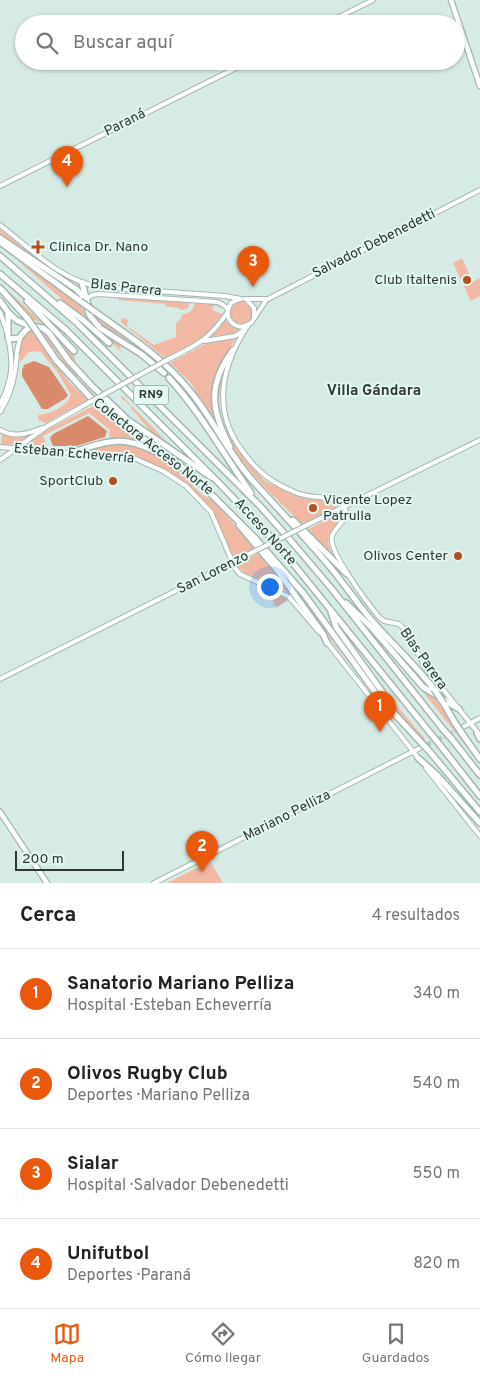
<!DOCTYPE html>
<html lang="es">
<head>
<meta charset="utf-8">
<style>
  :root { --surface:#fff; --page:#f2f2f2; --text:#222; --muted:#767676; --line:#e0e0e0; --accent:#ea580c }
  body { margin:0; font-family:Overpass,sans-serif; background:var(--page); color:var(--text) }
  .scale { position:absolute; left:15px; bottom:12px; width:109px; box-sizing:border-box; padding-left:5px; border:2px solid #2f3735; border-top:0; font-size:14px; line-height:18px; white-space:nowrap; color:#2f3735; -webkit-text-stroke:4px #e3f8f3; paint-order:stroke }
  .you { position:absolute; left:269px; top:586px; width:18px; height:18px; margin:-12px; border:4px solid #fff; border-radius:50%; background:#1a73e8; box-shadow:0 0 0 8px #1a73e833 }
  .badge { display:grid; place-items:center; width:32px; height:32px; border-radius:50%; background:var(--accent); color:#fff; font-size:16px; font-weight:700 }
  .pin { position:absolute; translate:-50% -41px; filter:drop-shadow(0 1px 2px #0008) }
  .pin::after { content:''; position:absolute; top:26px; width:18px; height:15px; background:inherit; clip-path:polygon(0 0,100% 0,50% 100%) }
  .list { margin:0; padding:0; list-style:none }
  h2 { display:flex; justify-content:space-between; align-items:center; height:65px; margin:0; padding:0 20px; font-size:21px }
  h2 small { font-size:16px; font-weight:400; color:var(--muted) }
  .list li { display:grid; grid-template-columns:32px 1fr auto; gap:15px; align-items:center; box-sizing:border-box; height:90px; padding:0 20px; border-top:1px solid var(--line) }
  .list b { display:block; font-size:19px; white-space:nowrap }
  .list p { margin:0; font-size:16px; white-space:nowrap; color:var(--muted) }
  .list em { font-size:16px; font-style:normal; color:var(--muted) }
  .icon { flex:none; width:28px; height:28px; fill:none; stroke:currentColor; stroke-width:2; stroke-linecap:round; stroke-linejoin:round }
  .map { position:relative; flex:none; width:480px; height:883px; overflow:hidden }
  .search { position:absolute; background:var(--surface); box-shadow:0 1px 4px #0004; left:15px; right:15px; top:15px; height:55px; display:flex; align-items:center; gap:12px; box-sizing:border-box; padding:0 18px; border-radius:28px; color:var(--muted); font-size:19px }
  .sheet { height:425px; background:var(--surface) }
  nav { display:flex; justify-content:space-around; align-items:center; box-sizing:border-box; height:70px; border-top:1px solid var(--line); background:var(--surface); font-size:14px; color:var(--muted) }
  nav a { display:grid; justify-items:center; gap:2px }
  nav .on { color:var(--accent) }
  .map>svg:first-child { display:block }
</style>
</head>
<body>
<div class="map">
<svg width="480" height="883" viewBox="0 0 480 883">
  <rect width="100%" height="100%" fill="#d6ebe5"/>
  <path fill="#f1b9a3" d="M 0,229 L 48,266 L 73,282 L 78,287 L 44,266 L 0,235 Z
    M 15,258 L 81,305 C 86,322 105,338 121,344 L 120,349 L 129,358 Z
    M 462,258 L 473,282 L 480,278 L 480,296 L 471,301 L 453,263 Z
    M 0,283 L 71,350 L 74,356 L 76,365 C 64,350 54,323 33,320 Z
    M 120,297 L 190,301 L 190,303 L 188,308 L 182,310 L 178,308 L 165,306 L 165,304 L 118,300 Z
    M 241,299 L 245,299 L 252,304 L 253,320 L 242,327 L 230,322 L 229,306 Z
    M 195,302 L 220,303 L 224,309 L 214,305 L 212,310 L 222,314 C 210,337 187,347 165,358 L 121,322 L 121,319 L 126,318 L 128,321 L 127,326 L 154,345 L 176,337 L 176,323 L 182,318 L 181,315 C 189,313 194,311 195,302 Z
    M 93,314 L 156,362 C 137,350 102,334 93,314 Z
    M 225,319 C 230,326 234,328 242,329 L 235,333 L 209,337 L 217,331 Z
    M 30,329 L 69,382 L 88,400 L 46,423 L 38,420 L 38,415 C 50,414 67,407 71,395 L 59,374 L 40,351 L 29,352 L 20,362 L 20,343 L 27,331 Z
    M 39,329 L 48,335 L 60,356 L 77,375 L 77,381 Z
    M 236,337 C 219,370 210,380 214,419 L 190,382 L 170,363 L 207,343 Z
    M 224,371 L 219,397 L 220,413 L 226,432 L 248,463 L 265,481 L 299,497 L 333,501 L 335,502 L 336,508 L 302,524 C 266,487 193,428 224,371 Z
    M 122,396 L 174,449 L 152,433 L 131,408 L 132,407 L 121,398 Z
    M 93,406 L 139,441 C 129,439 118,440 109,437 L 110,430 L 89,413 L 43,436 L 48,448 L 22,447 L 45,431 Z
    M 38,431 L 16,444 L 1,445 L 2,432 C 13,439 27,433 38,431 Z
    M 118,443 C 140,446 167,455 182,473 C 191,483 200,496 214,501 L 254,547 L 253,550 L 236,558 L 232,556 L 214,514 L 182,480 L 141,458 L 84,451 Z
    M 341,512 L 345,515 C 328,536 322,536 337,562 L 307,530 Z
    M 259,553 L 277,574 L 303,610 L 286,591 L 245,573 L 237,566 L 239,563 Z
    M 286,578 L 315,615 L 355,674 Z
    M 269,589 L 287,598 L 288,601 L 276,607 L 268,591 Z
    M 406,670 L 423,690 L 435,698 L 480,764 Z
    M 387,694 L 425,739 L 423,740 L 390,706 Z
    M 210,861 L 223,883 L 167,883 Z"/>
  <path fill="#d88a6b" d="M 34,361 L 49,367 L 68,395 L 66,398 L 48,409 L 42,409 L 22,376 L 22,370 L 24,365 Z
    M 88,416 L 107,431 L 105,437 L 76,446 L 53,446 L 50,438 L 53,434 Z"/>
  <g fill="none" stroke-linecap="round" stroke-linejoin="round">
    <path stroke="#b5c7c2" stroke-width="4" stroke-dasharray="4 2" stroke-linecap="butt" d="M 422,747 L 461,728"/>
    <g stroke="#a3b7b1" stroke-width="6">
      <path id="minor" d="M 325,24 L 373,0
        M 0,186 L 250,61
        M 0,225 C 30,248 61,281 100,287 L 225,296 L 241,299
        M 87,299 L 92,295 L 99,294 L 217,302 L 222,304 L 228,309
        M 240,299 L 231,303 C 224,315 229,325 242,327 L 251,323 L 267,299
        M 245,299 L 268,299 L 480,190
        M 247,300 L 254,308 L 254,317
        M 0,312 L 7,332
        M 248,325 C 222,365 211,408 241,449 C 257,472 272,483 297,493 C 316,501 337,491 347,513 C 344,522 335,528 332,536 C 327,550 369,605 379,617 L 384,621 L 399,624 L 406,631 L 425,667 L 479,734
        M 204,341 L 235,336 L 243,331
        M 167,360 C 195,346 209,340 227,313
        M 0,404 C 12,382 14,363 8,338
        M 0,412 C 8,399 13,386 15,371 C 17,359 16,348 21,336
        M 0,430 C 14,438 27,434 42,428
        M 0,447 L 136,459 L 163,471 L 186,486 L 211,512 L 235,568 L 240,574 L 289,597 L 320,633
        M 0,460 L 46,427 L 90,402
        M 311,523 L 480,440
        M 326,641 L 419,759
        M 0,679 L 255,551
        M 463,727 L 480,718
        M 426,768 L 480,836
        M 154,883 L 420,748"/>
    </g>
    <g stroke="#a3b7b1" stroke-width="7">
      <path id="major" d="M 451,0 L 480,86
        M 0,812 L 47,883"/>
    </g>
    <g stroke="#a3b7b1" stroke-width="8">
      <path id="highway" d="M 0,238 L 76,289 L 82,295 L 90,316 L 100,328 L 141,354 L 164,373
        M 0,242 L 80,301
        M 0,256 L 76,322 L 260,506 L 292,542 L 331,588 L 442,728
        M 0,274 L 66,330 L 217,481 L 279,546 L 431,734
        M 82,283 L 88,305
        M 0,288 L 28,319
        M 0,301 L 8,312 L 16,320 L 27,325 L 43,328 L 49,333 L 69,361 L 92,386 L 128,420 L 211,477
        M 27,301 L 74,351
        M 60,303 L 83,320 L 109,343
        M 94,311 C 127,335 164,358 190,391 C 213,419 228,453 253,481 C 279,510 306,538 331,568 C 344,584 355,600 368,616 C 389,641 414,663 434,689
        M 8,313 L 8,337 L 10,339 L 19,338 L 26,330 L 32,326
        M 37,332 L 56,360 L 91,398 L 114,418 L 162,451 L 193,476 L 254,537 L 304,594 L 378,696
        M 169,378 C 201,413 224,455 251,493
        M 230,447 C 211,410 207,385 233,350
        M 70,453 C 111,440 124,434 164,456
        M 293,520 L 347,574
        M 239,525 L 277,570 L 323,634 L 327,643
        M 346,603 L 372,628 L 423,687 L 459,709
        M 331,612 L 336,627 L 383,693 L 387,717
        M 444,704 L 455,723
        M 461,732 L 480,759
        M 477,733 L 480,739
        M 451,738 L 480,775
        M 440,745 L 480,796
        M 430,752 L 480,812
        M 418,758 L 436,774 L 480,823"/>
    </g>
    <use href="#minor" stroke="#fff" stroke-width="4"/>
    <use href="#major" stroke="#fff" stroke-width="4.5"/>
    <use href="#highway" stroke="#fff" stroke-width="5"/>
    <g stroke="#a3b7b1" stroke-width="6" stroke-linecap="butt">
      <path id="minor-bridge" d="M 90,402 L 167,360
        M 255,551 L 311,523"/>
    </g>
    <g stroke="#a3b7b1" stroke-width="8" stroke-linecap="butt">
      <path id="highway-bridge" d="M 80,301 L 94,311
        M 28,319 L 37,332
        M 434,689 L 444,704
        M 378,696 L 430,752
        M 455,723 L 461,732
        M 442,728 L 451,738
        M 431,734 L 440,745"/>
    </g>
    <use href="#minor-bridge" stroke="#fff" stroke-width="4"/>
    <use href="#highway-bridge" stroke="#fff" stroke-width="5"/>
  </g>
  <g fill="#b44f21" stroke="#e3f8f3" stroke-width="2">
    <path d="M35.5 239.5h5v5h5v5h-5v5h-5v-5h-5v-5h5z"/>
    <circle cx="467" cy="280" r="5"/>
    <circle cx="113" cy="481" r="5"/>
    <circle cx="313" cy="508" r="5"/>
    <circle cx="458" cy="556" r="5"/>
  </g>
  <g text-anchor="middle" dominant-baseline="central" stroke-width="4" stroke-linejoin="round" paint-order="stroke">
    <rect fill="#e3f8f3" stroke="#65716e" stroke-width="1" x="133.5" y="385.5" width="35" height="19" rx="4"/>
    <g font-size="12" font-weight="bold" fill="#2f3735">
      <text x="151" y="395">RN9</text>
    </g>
    <g font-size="14" fill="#2f3735" stroke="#e3f8f3">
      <text transform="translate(125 123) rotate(-27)">Paraná</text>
      <text transform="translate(374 244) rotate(-27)">Salvador Debenedetti</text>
      <text transform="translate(126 288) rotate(6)">Blas Parera</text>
      <text transform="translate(153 447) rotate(38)">Colectora Acceso Norte</text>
      <text transform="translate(74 454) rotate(5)">Esteban Echeverría</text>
      <text transform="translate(265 532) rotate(48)">Acceso Norte</text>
      <text transform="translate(213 573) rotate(-27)">San Lorenzo</text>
      <text transform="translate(423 659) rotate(55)">Blas Parera</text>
      <text transform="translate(287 816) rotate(-27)">Mariano Pelliza</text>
    </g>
    <g font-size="14" fill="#2f3735" stroke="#e3f8f3" text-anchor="end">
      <text x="49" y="247" text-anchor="start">Clinica Dr. Nano</text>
      <text x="457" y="280">Club Italtenis</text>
      <text x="103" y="481">SportClub</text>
      <text x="323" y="500" text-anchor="start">Vicente Lopez<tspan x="323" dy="16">Patrulla</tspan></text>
      <text x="448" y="556">Olivos Center</text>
    </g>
    <g font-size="15" font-weight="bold" fill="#2f3735" stroke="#e3f8f3">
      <text x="374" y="391">Villa Gándara</text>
    </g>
  </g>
</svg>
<div class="scale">200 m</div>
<div class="you"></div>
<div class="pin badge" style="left:380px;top:732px">1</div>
<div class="pin badge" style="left:202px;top:872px">2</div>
<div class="pin badge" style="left:253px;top:287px">3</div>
<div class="pin badge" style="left:67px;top:187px">4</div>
<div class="search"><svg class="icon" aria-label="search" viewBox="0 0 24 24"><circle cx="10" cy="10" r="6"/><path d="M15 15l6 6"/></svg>Buscar aquí</div>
</div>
<section class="sheet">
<h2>Cerca<small>4 resultados</small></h2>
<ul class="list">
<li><span class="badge">1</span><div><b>Sanatorio Mariano Pelliza</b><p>Hospital · Esteban Echeverría</p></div><em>340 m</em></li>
<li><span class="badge">2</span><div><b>Olivos Rugby Club</b><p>Deportes · Mariano Pelliza</p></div><em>540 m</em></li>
<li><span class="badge">3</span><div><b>Sialar</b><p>Hospital · Salvador Debenedetti</p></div><em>550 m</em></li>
<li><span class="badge">4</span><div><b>Unifutbol</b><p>Deportes · Paraná</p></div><em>820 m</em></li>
</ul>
</section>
<nav>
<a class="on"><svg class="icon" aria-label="map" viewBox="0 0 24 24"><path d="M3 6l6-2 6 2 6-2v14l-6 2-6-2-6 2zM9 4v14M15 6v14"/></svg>Mapa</a>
<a><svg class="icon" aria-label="directions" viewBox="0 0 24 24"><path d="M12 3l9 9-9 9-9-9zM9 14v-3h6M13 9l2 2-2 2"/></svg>Cómo llegar</a>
<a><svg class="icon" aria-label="saved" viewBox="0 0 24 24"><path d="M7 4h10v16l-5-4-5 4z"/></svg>Guardados</a>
</nav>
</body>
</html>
